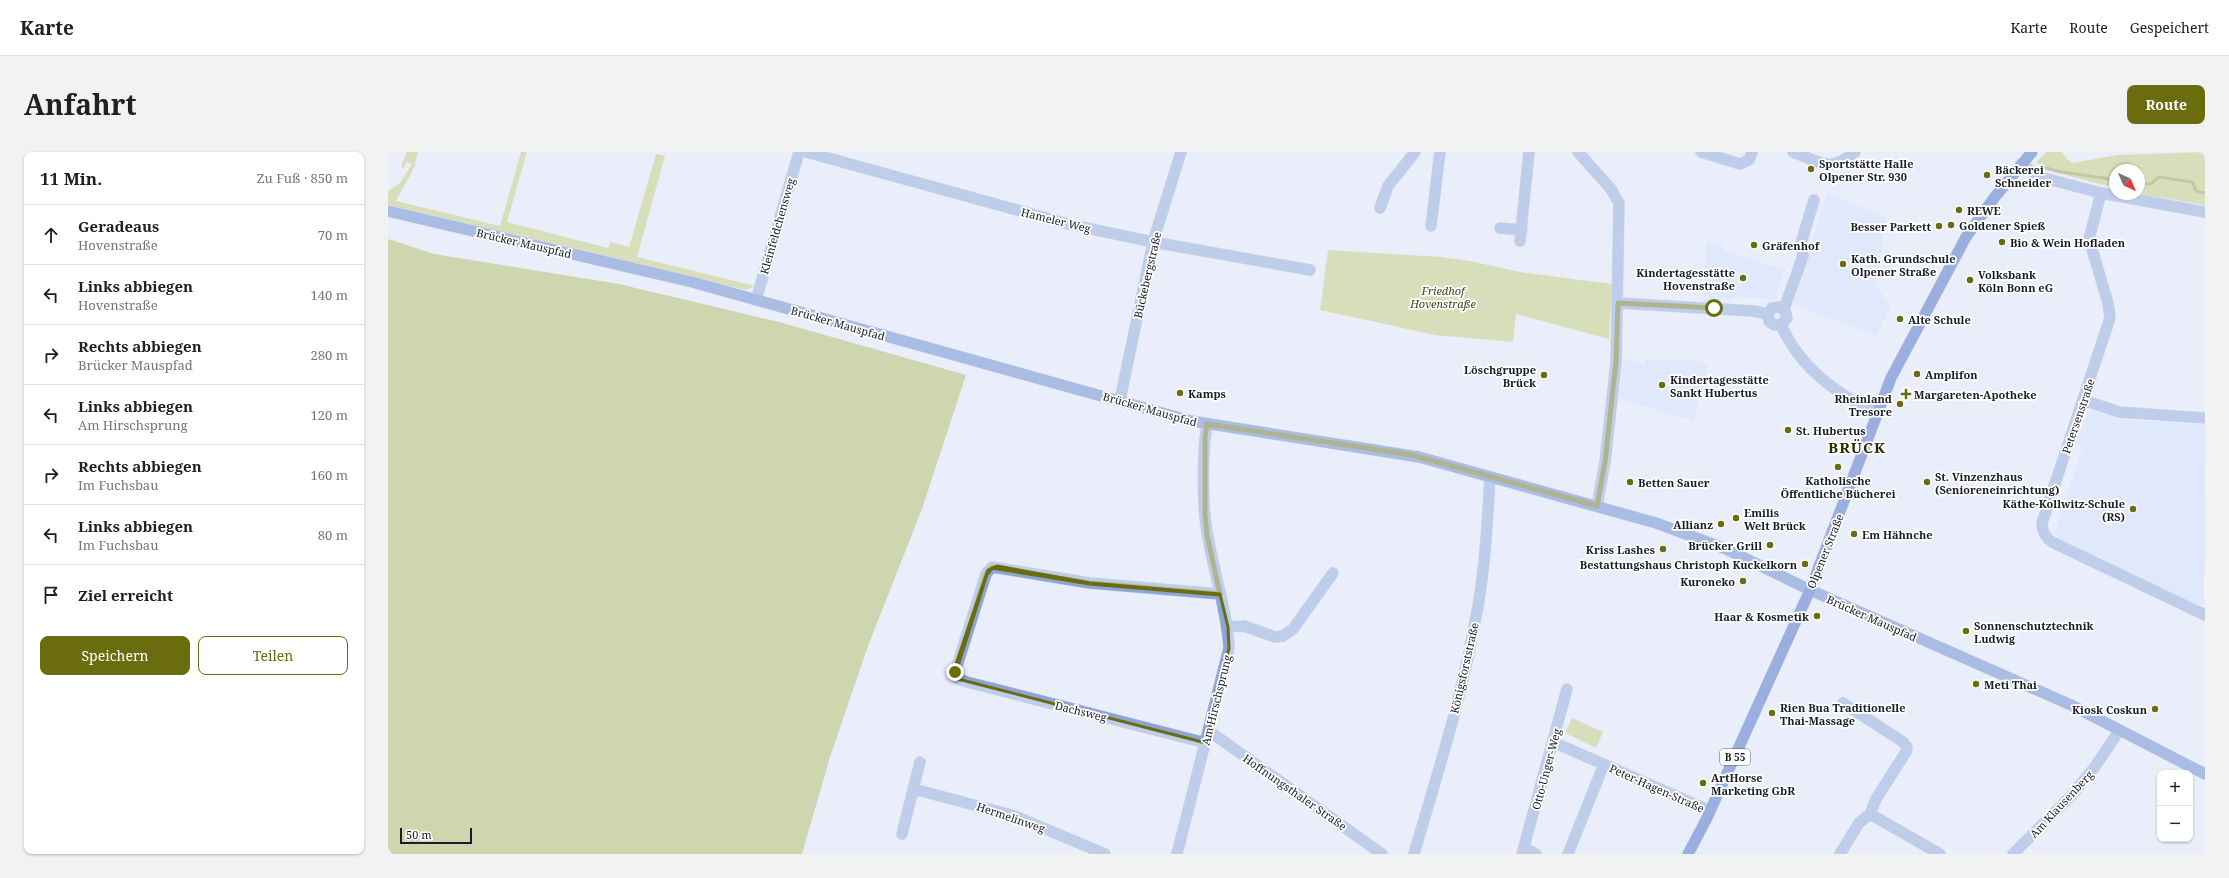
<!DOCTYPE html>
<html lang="de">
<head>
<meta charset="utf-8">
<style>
  :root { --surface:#fff; --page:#f2f2f2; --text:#202124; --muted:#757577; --line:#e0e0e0; --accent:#6a6c0e }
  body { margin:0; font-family:"Noto Serif",serif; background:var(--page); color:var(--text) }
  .controls { position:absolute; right:12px; bottom:12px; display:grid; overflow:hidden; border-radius:8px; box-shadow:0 1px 3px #0004 }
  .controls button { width:36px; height:36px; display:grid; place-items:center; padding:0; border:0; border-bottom:1px solid var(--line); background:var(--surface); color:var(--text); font:20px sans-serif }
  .compass { position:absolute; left:1721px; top:12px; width:36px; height:36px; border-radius:50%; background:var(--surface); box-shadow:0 1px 3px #0004; rotate:135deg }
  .scale { position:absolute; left:12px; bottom:10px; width:72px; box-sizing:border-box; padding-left:4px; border:2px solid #181d27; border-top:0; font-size:11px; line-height:14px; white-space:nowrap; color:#181d27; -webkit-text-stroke:3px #fff; paint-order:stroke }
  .stop { position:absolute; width:12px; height:12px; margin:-9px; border:3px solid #6a6c0e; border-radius:50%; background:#fff }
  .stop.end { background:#6a6c0e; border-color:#fff; box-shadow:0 1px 4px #0008 }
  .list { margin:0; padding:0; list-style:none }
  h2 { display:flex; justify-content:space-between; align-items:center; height:52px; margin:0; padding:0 16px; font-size:17px }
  h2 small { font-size:13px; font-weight:400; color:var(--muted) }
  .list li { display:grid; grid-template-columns:26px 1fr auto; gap:12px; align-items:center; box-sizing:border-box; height:60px; padding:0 16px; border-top:1px solid var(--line) }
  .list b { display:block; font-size:15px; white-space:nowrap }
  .list p { margin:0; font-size:13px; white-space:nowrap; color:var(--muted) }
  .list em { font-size:13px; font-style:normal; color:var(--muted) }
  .actions { display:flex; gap:8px; padding:12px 16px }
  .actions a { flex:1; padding:9px 0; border:1px solid var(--accent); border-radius:8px; text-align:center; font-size:14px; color:var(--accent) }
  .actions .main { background:var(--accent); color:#fff }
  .icon { flex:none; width:22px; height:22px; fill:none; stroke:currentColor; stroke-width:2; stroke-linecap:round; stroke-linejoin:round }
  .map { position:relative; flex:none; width:1817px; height:702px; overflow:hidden; border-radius:8px }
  header { display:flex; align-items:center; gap:24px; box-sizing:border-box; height:56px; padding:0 20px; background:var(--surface); border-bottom:1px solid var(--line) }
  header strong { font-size:19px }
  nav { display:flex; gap:22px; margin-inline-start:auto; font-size:14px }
  .intro { display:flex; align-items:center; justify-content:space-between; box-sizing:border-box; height:96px; padding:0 24px }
  h1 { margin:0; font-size:28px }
  .button { padding:10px 18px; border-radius:8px; background:var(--accent); color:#fff; font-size:14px; font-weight:700 }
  main { display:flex; gap:24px; padding:0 24px }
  aside { flex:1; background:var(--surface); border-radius:8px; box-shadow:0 1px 3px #0004 }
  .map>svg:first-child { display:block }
</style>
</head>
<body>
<header>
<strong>Karte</strong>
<nav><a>Karte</a><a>Route</a><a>Gespeichert</a></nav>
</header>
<div class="intro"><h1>Anfahrt</h1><a class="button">Route</a></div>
<main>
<aside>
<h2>11 Min.<small>Zu Fuß · 850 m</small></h2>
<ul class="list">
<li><svg class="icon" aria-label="ahead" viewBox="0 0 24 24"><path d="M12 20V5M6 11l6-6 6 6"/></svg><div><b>Geradeaus</b><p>Hovenstraße</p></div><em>70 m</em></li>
<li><svg class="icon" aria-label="left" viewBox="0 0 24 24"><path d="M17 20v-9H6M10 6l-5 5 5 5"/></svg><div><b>Links abbiegen</b><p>Hovenstraße</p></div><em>140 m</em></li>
<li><svg class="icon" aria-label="right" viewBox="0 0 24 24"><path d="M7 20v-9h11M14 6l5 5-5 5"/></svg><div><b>Rechts abbiegen</b><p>Brücker Mauspfad</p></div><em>280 m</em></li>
<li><svg class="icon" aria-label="left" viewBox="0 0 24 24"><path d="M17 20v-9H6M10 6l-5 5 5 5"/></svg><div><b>Links abbiegen</b><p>Am Hirschsprung</p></div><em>120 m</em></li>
<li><svg class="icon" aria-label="right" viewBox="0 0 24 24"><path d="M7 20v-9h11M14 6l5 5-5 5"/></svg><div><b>Rechts abbiegen</b><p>Im Fuchsbau</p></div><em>160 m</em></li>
<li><svg class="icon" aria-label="left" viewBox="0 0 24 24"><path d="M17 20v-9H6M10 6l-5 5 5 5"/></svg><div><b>Links abbiegen</b><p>Im Fuchsbau</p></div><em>80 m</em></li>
<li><svg class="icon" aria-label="arrive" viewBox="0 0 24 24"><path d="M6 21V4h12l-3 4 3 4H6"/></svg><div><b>Ziel erreicht</b></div></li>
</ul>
<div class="actions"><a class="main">Speichern</a><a>Teilen</a></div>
</aside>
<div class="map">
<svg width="1817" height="702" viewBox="0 0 1817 702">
  <rect width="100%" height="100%" fill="#e9eefa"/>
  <path fill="#d4e2fe" d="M 1439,42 L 1498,64 L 1491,122 L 1488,132 L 1502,155 L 1488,184 L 1405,152 Z
    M 1319,89 L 1335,94 L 1334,98 L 1397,118 L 1388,143 L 1390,144 L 1389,147 L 1346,145 L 1346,148 L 1333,147 L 1333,150 L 1315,150 Z
    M 1236,207 L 1257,213 L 1257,208 L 1304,207 L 1320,213 L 1306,269 L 1231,247 Z
    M 1701,258 L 1732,267 L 1817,273 L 1816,453 L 1810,454 L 1671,386 L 1667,380 L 1694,296 L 1688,290 Z"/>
  <path fill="#c6ca6d" d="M 19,0 L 30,0 L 27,14 L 8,49 L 112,74 L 133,0 L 139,0 L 119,70 L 220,96 L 223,90 L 241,95 L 268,2 L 277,4 L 249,105 L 367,134 L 358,138 L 0,53 L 0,39 L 12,31 L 24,12 L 18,10 L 16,17 L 13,14 Z
    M 1659,0 L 1674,0 L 1679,7 L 1685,11 L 1729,3 L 1817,0 L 1817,53 L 1751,42 L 1751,18 L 1727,18 L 1727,36 L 1658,18 L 1648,10 Z
    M 940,98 L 1053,105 L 1082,109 L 1132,120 L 1224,132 L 1221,187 L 1128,162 L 1125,190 L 1047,183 L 932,158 Z
    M 1184,566 L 1215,580 L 1208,596 L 1177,581 Z"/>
  <path fill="#b0b556" d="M 0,87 L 46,102 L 231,132 L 391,170 L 578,223 L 534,357 L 480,494 L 442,605 L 414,702 L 0,702 Z"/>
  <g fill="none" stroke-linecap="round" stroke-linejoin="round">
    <path stroke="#949838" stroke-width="3" d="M 1658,16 C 1681,23 1704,23 1727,28
      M 1751,32 L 1762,32 L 1771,25 L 1804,30 C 1810,38 1803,40 1817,41"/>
    <g stroke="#c3c8d4" stroke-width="12">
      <path id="minor" d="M 418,0 L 680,72 L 765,90 L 922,118
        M 1190,0 L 1223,37 L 1231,51 L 1228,211 L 1217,310 L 1209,354
        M 1313,0 L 1352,12 L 1361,8 L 1364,0
        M 1405,0 C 1435,11 1440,21 1467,0
        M 1633,12 L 1652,25 L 1713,41 L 1817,60
        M 1713,41 L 1701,87 L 1720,151 L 1722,166 L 1654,371 C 1654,380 1657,385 1664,390 L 1817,463
        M 992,56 L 1000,34 L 1027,0
        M 1043,74 L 1052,0
        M 1112,76 L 1134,78
        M 1132,89 L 1141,0
        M 368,148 L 411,0
        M 1230,151 L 1365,159 L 1380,162
        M 1396,157 L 1415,104 L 1413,91 L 1426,48
        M 1393,173 L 1386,173 L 1381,169 L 1380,162 L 1384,156 L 1392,155 L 1397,159 L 1399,166 L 1393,173 C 1408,206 1431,228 1462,247 C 1472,252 1480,258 1491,257
        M 732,248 L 765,90 L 793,0
        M 1695,248 L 1731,260 L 1817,266
        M 840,475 L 856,474 L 887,485 L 895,484 L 905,477 L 945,421
        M 821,579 L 994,702
        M 1165,590 L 1322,659
        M 818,591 L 579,530 L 570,527 L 567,520 L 598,422 L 604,415 L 702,431 L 832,442
        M 526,637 L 627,664 L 717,702
        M 1482,662 L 1552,702
        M 514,682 L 532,610
        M 1136,696 L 1148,702
        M 789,702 L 841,496 C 839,458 826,422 820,385 C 814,357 814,300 819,273
        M 1026,702 C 1048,626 1073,549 1087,470 C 1097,422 1099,374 1102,326
        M 1134,702 L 1179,537
        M 1180,702 L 1216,612
        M 1452,702 L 1471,671 L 1482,662 L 1488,647 L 1518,600 L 1519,595 L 1515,590 L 1455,551
        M 1625,702 L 1684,643 L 1706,616 L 1731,579"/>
    </g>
    <g stroke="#c3c8d4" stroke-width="12">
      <path id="secondary" d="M 0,59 L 304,130 L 803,269 L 1031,305 L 1268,371 L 1338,397 L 1422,438 L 1683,553 L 1817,622"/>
    </g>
    <g stroke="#c3c8d4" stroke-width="12">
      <path id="primary" d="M 1300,702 L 1318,668 L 1422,438 L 1503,226 L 1578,85 L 1606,46 L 1644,0"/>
    </g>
    <use href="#minor" stroke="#8ba5d8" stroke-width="11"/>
    <use href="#secondary" stroke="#5c7fca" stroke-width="11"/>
    <use href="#primary" stroke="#3a62be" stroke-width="11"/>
  </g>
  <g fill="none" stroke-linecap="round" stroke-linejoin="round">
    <path stroke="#6a6c0e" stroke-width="5" d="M 567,520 L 598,422 L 604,415 L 702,431 L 832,442 L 819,383 L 817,363 L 817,285 L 819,272 L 1024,303 L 1209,354 L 1217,310 L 1228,210 L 1230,151 L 1326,156"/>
  </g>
  <path d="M0 0H1817V702H0ZM 609,414 L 702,431 L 832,442 L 840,475 L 841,496 L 818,591 L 570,527 L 567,520 L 568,512 L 600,418 Z" fill="#e9eefa" fill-opacity=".55" fill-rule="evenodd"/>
  <path fill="none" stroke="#6a6c0e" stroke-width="3" stroke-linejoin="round" d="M 609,414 L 702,431 L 832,442 L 840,475 L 841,496 L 818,591 L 570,527 L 567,520 L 568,512 L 600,418 Z"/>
  <g fill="#6a6c0e" stroke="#fff" stroke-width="1.5">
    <circle cx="1423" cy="17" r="4"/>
    <circle cx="1599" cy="23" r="4"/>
    <circle cx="1571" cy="58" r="4"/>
    <circle cx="1563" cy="73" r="4"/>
    <circle cx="1551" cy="74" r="4"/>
    <circle cx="1614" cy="90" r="4"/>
    <circle cx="1366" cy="93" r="4"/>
    <circle cx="1455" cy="112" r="4"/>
    <circle cx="1355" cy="126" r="4"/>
    <circle cx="1582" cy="128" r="4"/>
    <circle cx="1512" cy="167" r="4"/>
    <circle cx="1529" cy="222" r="4"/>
    <circle cx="1156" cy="223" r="4"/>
    <circle cx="1274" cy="233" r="4"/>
    <circle cx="792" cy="241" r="4"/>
    <path d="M1516 236h4v4h4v4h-4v4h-4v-4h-4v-4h4z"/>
    <circle cx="1512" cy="252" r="4"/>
    <circle cx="1400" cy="278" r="4"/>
    <circle cx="1450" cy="315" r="4"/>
    <circle cx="1242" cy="330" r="4"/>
    <circle cx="1539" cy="330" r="4"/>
    <circle cx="1745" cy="357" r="4"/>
    <circle cx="1348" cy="366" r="4"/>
    <circle cx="1333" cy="372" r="4"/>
    <circle cx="1466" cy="382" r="4"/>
    <circle cx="1382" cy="393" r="4"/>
    <circle cx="1275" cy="397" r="4"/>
    <circle cx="1417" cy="412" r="4"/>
    <circle cx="1355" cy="429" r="4"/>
    <circle cx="1429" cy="464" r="4"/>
    <circle cx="1578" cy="479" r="4"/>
    <circle cx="1588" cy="532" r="4"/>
    <circle cx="1767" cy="557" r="4"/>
    <circle cx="1384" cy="561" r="4"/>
    <circle cx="1315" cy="631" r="4"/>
  </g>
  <g text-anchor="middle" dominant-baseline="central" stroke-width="3.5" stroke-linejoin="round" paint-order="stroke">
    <rect fill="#fff" stroke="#5d6168" stroke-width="1" x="1332" y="597" width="30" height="16" rx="3"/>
    <g font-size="10" font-weight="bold" fill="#181d27">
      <text x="1347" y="605">B 55</text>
    </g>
    <g font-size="11" font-weight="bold" fill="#181d27" stroke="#fff" text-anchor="start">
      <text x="1431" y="11">Sportstätte Halle<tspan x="1431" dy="13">Olpener Str. 930</tspan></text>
      <text x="1607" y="17">Bäckerei<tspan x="1607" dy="13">Schneider</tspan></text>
      <text x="1579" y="58">REWE</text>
      <text x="1571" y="73">Goldener Spieß</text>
      <text x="1543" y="74" text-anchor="end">Besser Parkett</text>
      <text x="1622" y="90">Bio &amp; Wein Hofladen</text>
      <text x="1374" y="93">Gräfenhof</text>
      <text x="1463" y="106">Kath. Grundschule<tspan x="1463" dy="13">Olpener Straße</tspan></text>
      <text x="1347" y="120" text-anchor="end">Kindertagesstätte<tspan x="1347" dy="13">Hovenstraße</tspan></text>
      <text x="1590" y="122">Volksbank<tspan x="1590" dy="13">Köln Bonn eG</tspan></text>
      <text x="1520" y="167">Alte Schule</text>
      <text x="1148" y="217" text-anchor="end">Löschgruppe<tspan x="1148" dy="13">Brück</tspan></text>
      <text x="1537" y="222">Amplifon</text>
      <text x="1282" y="227">Kindertagesstätte<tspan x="1282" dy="13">Sankt Hubertus</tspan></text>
      <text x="800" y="241">Kamps</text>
      <text x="1526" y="242">Margareten-Apotheke</text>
      <text x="1504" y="246" text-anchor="end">Rheinland<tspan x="1504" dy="13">Tresore</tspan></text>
      <text x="1408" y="278">St. Hubertus</text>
      <text x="1547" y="324">St. Vinzenzhaus<tspan x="1547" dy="13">(Senioreneinrichtung)</tspan></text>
      <text x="1450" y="328" text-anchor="middle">Katholische<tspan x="1450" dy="13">Öffentliche Bücherei</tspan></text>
      <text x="1250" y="330">Betten Sauer</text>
      <text x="1737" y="351" text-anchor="end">Käthe-Kollwitz-Schule<tspan x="1737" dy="13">(RS)</tspan></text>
      <text x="1356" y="360">Emilis<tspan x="1356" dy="13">Welt Brück</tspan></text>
      <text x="1325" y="372" text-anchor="end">Allianz</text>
      <text x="1474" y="382">Em Hähnche</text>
      <text x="1374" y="393" text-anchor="end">Brücker Grill</text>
      <text x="1267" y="397" text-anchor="end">Kriss Lashes</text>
      <text x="1409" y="412" text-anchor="end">Bestattungshaus Christoph Kuckelkorn</text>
      <text x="1347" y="429" text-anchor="end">Kuroneko</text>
      <text x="1421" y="464" text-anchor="end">Haar &amp; Kosmetik</text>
      <text x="1586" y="473">Sonnenschutztechnik<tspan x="1586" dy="13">Ludwig</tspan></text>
      <text x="1596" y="532">Meti Thai</text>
      <text x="1392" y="555">Rien Bua Traditionelle<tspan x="1392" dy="13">Thai-Massage</tspan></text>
      <text x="1759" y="557" text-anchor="end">Kiosk Coskun</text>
      <text x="1323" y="625">ArtHorse<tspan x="1323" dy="13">Marketing GbR</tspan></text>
    </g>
    <g font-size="11" fill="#181d27" stroke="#fff">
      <text transform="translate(668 68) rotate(14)">Hameler Weg</text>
      <text transform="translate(389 74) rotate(-74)">Kleinfeldchensweg</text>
      <text transform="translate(136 91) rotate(13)">Brücker Mauspfad</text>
      <text transform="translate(759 123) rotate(-77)">Bückebergstraße</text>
      <text transform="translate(450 171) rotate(16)">Brücker Mauspfad</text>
      <text transform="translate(762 257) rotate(16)">Brücker Mauspfad</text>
      <text transform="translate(1690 264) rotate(-71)">Petersenstraße</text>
      <text transform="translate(1437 399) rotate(-68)">Olpener Straße</text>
      <text transform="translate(1484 466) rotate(24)">Brücker Mauspfad</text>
      <text transform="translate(1076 516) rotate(-77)">Königsforststraße</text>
      <text transform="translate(828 548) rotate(-76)">Am Hirschsprung</text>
      <text transform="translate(693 559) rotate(14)">Dachsweg</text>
      <text transform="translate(1158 617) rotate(-75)">Otto-Unger-Weg</text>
      <text transform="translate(1269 636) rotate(24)">Peter-Hagen-Straße</text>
      <text transform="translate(907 640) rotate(35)">Hoffnungsthaler Straße</text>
      <text transform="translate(1673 652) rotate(-47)">Am Klausenberg</text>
      <text transform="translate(623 665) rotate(19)">Hermelinweg</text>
    </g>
    <g font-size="11" font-style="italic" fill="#44461e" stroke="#fff">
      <text x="1055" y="138">Friedhof<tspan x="1055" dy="13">Hovenstraße</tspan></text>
    </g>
    <g font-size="15" font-weight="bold" letter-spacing="1" fill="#2b2c02" stroke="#fff">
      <text x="1469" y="295">BRÜCK</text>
    </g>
  </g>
</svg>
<div class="controls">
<button>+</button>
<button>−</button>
</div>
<svg class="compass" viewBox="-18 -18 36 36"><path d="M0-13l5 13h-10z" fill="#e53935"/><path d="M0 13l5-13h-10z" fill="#757577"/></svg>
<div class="scale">50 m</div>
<div class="stop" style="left:1326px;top:156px"></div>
<div class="stop end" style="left:567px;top:520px"></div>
</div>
</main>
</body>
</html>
